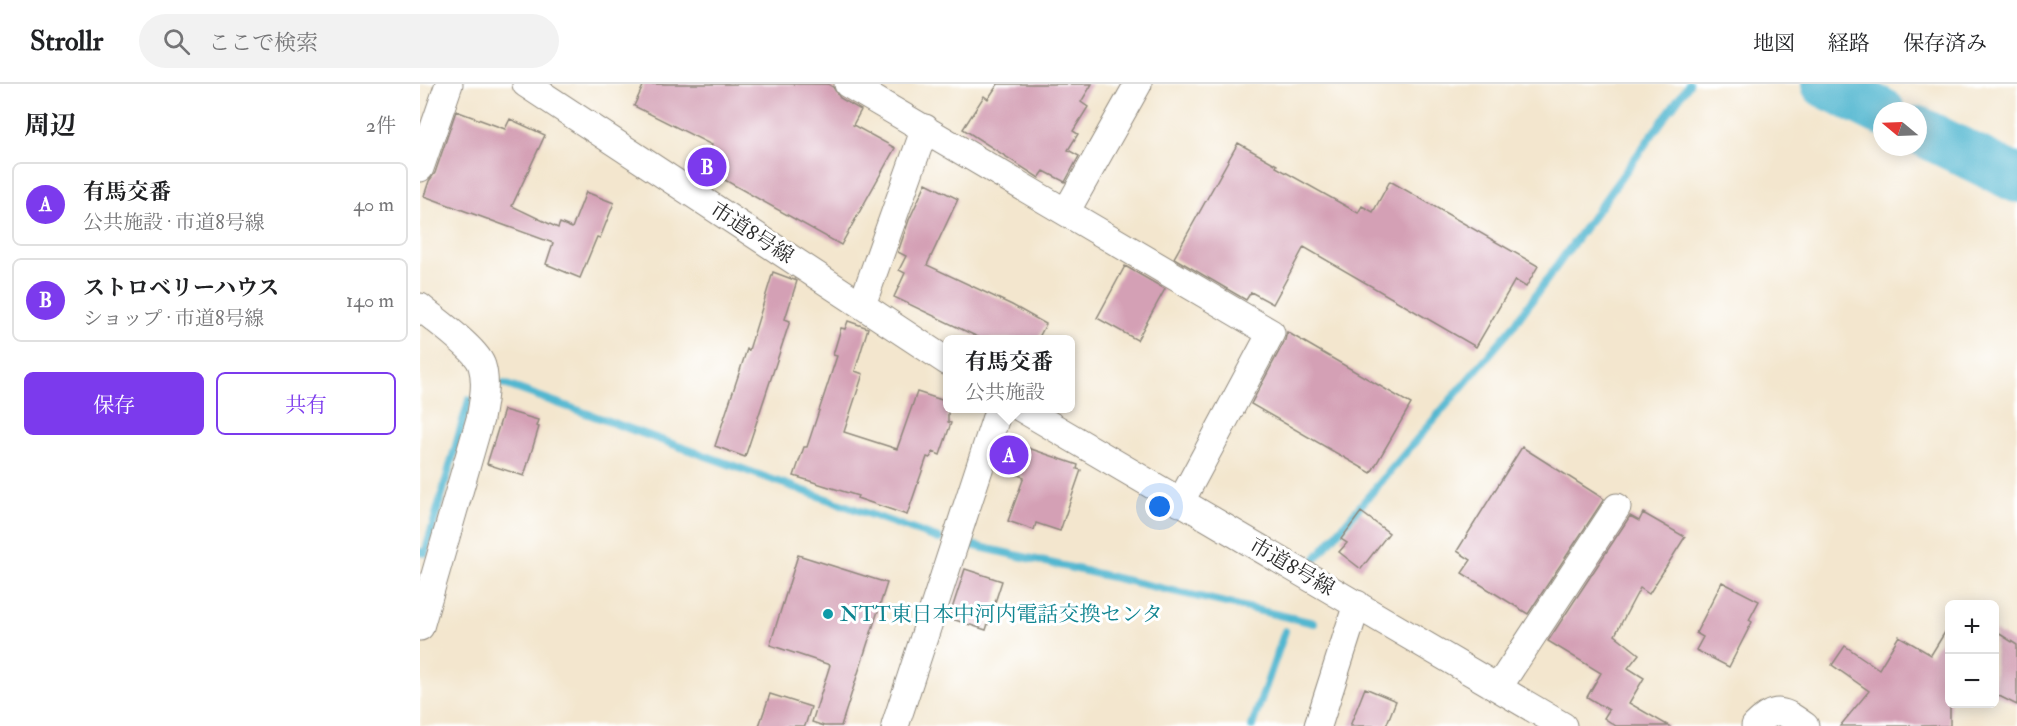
<!DOCTYPE html>
<html lang="ja">
<head>
<meta charset="utf-8">
<style>
  :root { --surface:#fff; --page:#f2f2f2; --text:#202124; --muted:#757577; --line:#e0e0e0; --accent:#7c3aed }
  body { margin:0; font-family:"IM FELL Double Pica","Noto Serif JP",serif; background:var(--page); color:var(--text) }
  .controls { position:absolute; right:18px; bottom:18px; display:grid; overflow:hidden; border-radius:9px; box-shadow:0 3px 15px #0003 }
  .controls button { width:54px; height:54px; display:grid; place-items:center; padding:0; border:0; border-bottom:2px solid var(--line); background:var(--surface); color:var(--text); font:30px sans-serif }
  .compass { position:absolute; left:1453px; top:18px; width:54px; height:54px; border-radius:50%; background:var(--surface); box-shadow:0 3px 15px #0003; rotate:289deg }
  .you { position:absolute; left:740px; top:423px; width:21px; height:21px; margin:-15px; border:4px solid #fff; border-radius:50%; background:#1a73e8; box-shadow:0 0 0 9px #1a73e833 }
  .badge { display:grid; place-items:center; width:39px; height:39px; border-radius:50%; background:var(--accent); color:#fff; font-size:20px; font-weight:700 }
  .pin { position:absolute; translate:-50% -50%; border:3px solid #fff; box-shadow:0 2px 6px #0006 }
  .popup { position:absolute; left:523px; top:251px; width:132px; height:78px; box-sizing:border-box; display:grid; place-content:center; border-radius:9px; background:var(--surface); filter:drop-shadow(0 2px 4px #0005); font-size:20px; white-space:nowrap; color:var(--muted) }
  .popup b { font-size:22px; color:var(--text) }
  .popup::after { content:''; position:absolute; left:50%; top:100%; margin-left:-12px; border:12px solid transparent; border-top-color:var(--surface) }
  .list { margin:0; padding:0; list-style:none }
  h2 { display:flex; justify-content:space-between; align-items:center; height:78px; margin:0; padding:0 24px; font-size:26px }
  h2 small { font-size:20px; font-weight:400; color:var(--muted) }
  .list li { display:grid; grid-template-columns:39px 1fr auto; gap:18px; align-items:center; box-sizing:border-box; height:84px; margin:0 12px 12px; padding:0 12px; border:2px solid var(--line); border-radius:9px }
  .list b { display:block; font-size:22px; white-space:nowrap }
  .list p { margin:0; font-size:20px; white-space:nowrap; color:var(--muted) }
  .list em { font-size:20px; font-style:normal; color:var(--muted) }
  .actions { display:flex; gap:12px; padding:18px 24px }
  .actions a { flex:1; padding:14px 0; border:2px solid var(--accent); border-radius:9px; text-align:center; font-size:21px; color:var(--accent) }
  .actions .main { background:var(--accent); color:#fff }
  .icon { flex:none; width:33px; height:33px; fill:none; stroke:currentColor; stroke-width:2; stroke-linecap:round; stroke-linejoin:round }
  .map { position:relative; flex:none; width:1597px; height:642px; overflow:hidden }
  header { display:flex; align-items:center; gap:36px; box-sizing:border-box; height:84px; padding:0 30px; background:var(--surface); border-bottom:2px solid var(--line) }
  header strong { font-size:28px }
  nav { display:flex; gap:33px; margin-inline-start:auto; font-size:21px }
  .search { width:420px; height:54px; background:var(--page); display:flex; align-items:center; gap:15px; box-sizing:border-box; padding:0 21px; border-radius:33px; color:var(--muted); font-size:22px }
  main { display:flex }
  aside { flex:1; background:var(--surface) }
  .map>svg:first-child { display:block }
</style>
</head>
<body>
<header>
<strong>Strollr</strong>
<div class="search"><svg class="icon" aria-label="search" viewBox="0 0 24 24"><circle cx="10" cy="10" r="6"/><path d="M15 15l6 6"/></svg>ここで検索</div>
<nav><a>地図</a><a>経路</a><a>保存済み</a></nav>
</header>
<main>
<aside>
<h2>周辺<small>2件</small></h2>
<ul class="list">
<li><span class="badge">A</span><div><b>有馬交番</b><p>公共施設 · 市道8号線</p></div><em>40 m</em></li>
<li><span class="badge">B</span><div><b>ストロベリーハウス</b><p>ショップ · 市道8号線</p></div><em>140 m</em></li>
</ul>
<div class="actions"><a class="main">保存</a><a>共有</a></div>
</aside>
<div class="map">
<svg width="1597" height="642" viewBox="0 0 1597 642">
  <rect width="100%" height="100%" fill="#fff"/>
  <filter id="ink" filterUnits="userSpaceOnUse"><feTurbulence type="fractalNoise" baseFrequency=".0167" numOctaves="2"/><feDisplacementMap in="SourceGraphic" scale="12" xChannelSelector="R" yChannelSelector="G"/><feConvolveMatrix kernelMatrix="1 2 1 2 8 2 1 2 1" color-interpolation-filters="sRGB"/></filter>
  <filter id="wash" filterUnits="userSpaceOnUse"><feTurbulence type="fractalNoise" baseFrequency=".008" numOctaves="4" result="noise"/><feDisplacementMap in="SourceGraphic" scale="24" xChannelSelector="R" yChannelSelector="G"/><feGaussianBlur stdDeviation="1.35" result="paint"/><feColorMatrix in="noise" values="0 0 0 0 0 0 0 0 0 0 0 0 0 0 0 0 0 1.4 0 .05"/><feComposite in="paint" operator="in"/></filter>
  <g filter="url(#wash)">
    <rect width="100%" height="100%" fill="#f3e6ce"/>
    <g fill="none" stroke-linecap="round" stroke-linejoin="round">
      <path stroke="#52b7d0" stroke-width="8" d="M 84,300 L 519,455
        M 542,459 L 894,539
        M 0,468 L 5,469 L 49,316
        M 896,474 L 1091,245 L 1269,0
        M 832,642 L 865,547"/>
      <path stroke="#52b7d0" stroke-width="48" d="M 1405,0 L 1462,28
        M 1498,46 L 1597,95"/>
    </g>
    <g id="blocks">
      <path fill="#d4a0b5" d="M 224,0 L 408,0 L 413,3 L 420,14 L 441,26 L 433,41 L 475,64 L 421,161 L 280,82 L 292,61 L 214,22 Z
        M 578,0 L 672,0 L 661,18 L 668,23 L 653,47 L 658,50 L 648,66 L 659,72 L 645,98 L 624,87 L 619,94 L 543,45 L 564,12 L 568,15 Z
        M 36,27 L 85,45 L 90,35 L 125,51 L 92,122 L 138,144 L 140,139 L 152,144 L 166,108 L 194,119 L 180,154 L 177,153 L 160,194 L 126,180 L 133,159 L 4,112 L 9,97 L 15,89 Z
        M 818,59 L 857,81 L 856,83 L 938,129 L 942,122 L 953,128 L 970,97 L 1118,182 L 1106,203 L 1095,196 L 1056,263 L 884,163 L 853,220 L 831,208 L 826,216 L 754,174 Z
        M 506,99 L 538,115 L 507,181 L 592,221 L 626,240 L 618,255 L 562,255 L 474,213 L 485,189 L 479,186 L 486,172 L 478,168 L 489,136 Z
        M 705,182 L 745,205 L 717,256 L 677,234 Z
        M 353,188 L 377,197 L 365,235 L 370,237 L 325,373 L 295,362 L 327,265 L 329,266 Z
        M 428,237 L 448,244 L 435,287 L 443,290 L 424,348 L 477,365 L 497,308 L 528,318 L 528,338 L 531,339 L 520,371 L 513,368 L 510,374 L 507,373 L 487,431 L 437,414 L 438,412 L 374,392 L 384,363 L 387,363 L 417,272 L 413,271 L 421,244 L 425,245 Z
        M 867,248 L 991,320 L 951,389 L 831,320 L 865,256 Z
        M 84,326 L 118,336 L 116,342 L 119,343 L 104,392 L 67,380 Z
        M 585,356 L 658,381 L 657,385 L 661,386 L 640,447 L 616,439 L 614,446 L 588,437 L 604,393 L 576,384 Z
        M 1102,363 L 1184,415 L 1108,530 L 1042,489 L 1051,476 L 1037,467 Z
        M 941,428 L 969,449 L 941,485 L 919,468 L 927,459 L 921,455 Z
        M 1223,429 L 1265,453 L 1229,510 L 1220,504 L 1195,551 L 1219,570 L 1208,584 L 1224,594 L 1209,619 L 1249,642 L 1196,642 L 1184,634 L 1189,626 L 1167,613 L 1181,589 L 1128,557 L 1210,432 L 1219,437 Z
        M 378,471 L 467,499 L 421,642 L 404,642 L 392,638 L 410,581 L 350,561 Z
        M 545,485 L 582,497 L 566,546 L 529,534 Z
        M 1302,498 L 1339,517 L 1329,536 L 1332,538 L 1309,583 L 1276,566 L 1283,553 L 1276,549 Z
        M 1530,540 L 1530,642 L 1420,642 L 1449,607 L 1412,581 L 1425,562 L 1459,585 L 1479,552 L 1511,571 Z
        M 1575,547 L 1597,561 L 1597,621 L 1575,610 Z
        M 945,604 L 976,617 L 966,642 L 930,642 Z
        M 350,610 L 391,623 L 385,642 L 339,642 Z"/>
    </g>
  </g>
  <g filter="url(#ink)">
    <use href="#blocks" fill-opacity="0" stroke="#8f887c" stroke-width="1.5"/>
    <g fill="none" stroke-linecap="round" stroke-linejoin="round">
      <g stroke="#8f887c" stroke-width="29">
        <path id="minor" d="M 106,0 L 528,278
          M 428,0 L 851,249 L 760,419
          M 0,84 L 29,0
          M 646,128 L 718,0
          M 442,221 L 505,44
          M 0,223 C 14,235 58,266 62,282 C 67,298 63,318 60,335 L 0,543
          M 601,324 L 1143,642
          M 1078,604 L 1197,423
          M 475,642 L 579,324
          M 898,642 L 937,520
          M 1335,642 C 1356,621 1363,626 1385,642"/>
      </g>
      <use href="#minor" stroke="#fff" stroke-width="27"/>
    </g>
  </g>
  <circle fill="#0f9aa8" stroke="#fff" stroke-width="2" cx="408" cy="530" r="6"/>
  <g text-anchor="middle" dominant-baseline="central" stroke-width="6" stroke-linejoin="round" paint-order="stroke">
    <g font-size="21" fill="#2b2b2b" stroke="#fff">
      <text transform="translate(332 149) rotate(33)">市道8号線</text>
      <text transform="translate(872 483) rotate(30)">市道8号線</text>
    </g>
    <g font-size="21" fill="#0d838f" stroke="#fff" text-anchor="start">
      <text x="420" y="530">NTT東日本中河内電話交換センタ</text>
    </g>
  </g>
</svg>
<div class="controls">
<button>+</button>
<button>−</button>
</div>
<svg class="compass" viewBox="-18 -18 36 36"><path d="M0-13l5 13h-10z" fill="#e53935"/><path d="M0 13l5-13h-10z" fill="#757577"/></svg>
<div class="you"></div>
<div class="pin badge" style="left:589px;top:371px">A</div>
<div class="popup"><b>有馬交番</b>公共施設</div>
<div class="pin badge" style="left:287px;top:83px">B</div>
</div>
</main>
</body>
</html>
